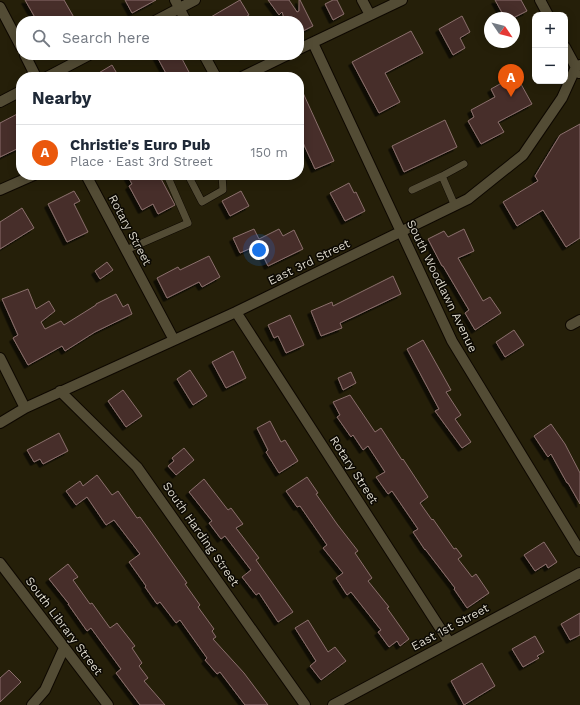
<!DOCTYPE html>
<html lang="en">
<head>
<meta charset="utf-8">
<style>
  :root { --surface:#fff; --page:#f2f2f3; --text:#1f2937; --muted:#747a83; --line:#e0e1e3; --accent:#ea580c }
  body { margin:0; font-family:"Work Sans",sans-serif; background:var(--page); color:var(--text) }
  .controls { position:absolute; right:12px; top:12px; display:grid; overflow:hidden; border-radius:8px; box-shadow:0 2px 10px #0003 }
  .controls button { width:36px; height:36px; display:grid; place-items:center; padding:0; border:0; border-bottom:1px solid var(--line); background:var(--surface); color:var(--text); font:20px sans-serif }
  .compass { position:absolute; left:484px; top:12px; width:36px; height:36px; border-radius:50%; background:var(--surface); box-shadow:0 2px 10px #0003; rotate:125deg }
  .you { position:absolute; left:259px; top:250px; width:14px; height:14px; margin:-10px; border:3px solid #fff; border-radius:50%; background:#1a73e8; box-shadow:0 0 0 6px #1a73e833 }
  .badge { display:grid; place-items:center; width:26px; height:26px; border-radius:50%; background:var(--accent); color:#fff; font-size:13px; font-weight:700 }
  .pin { position:absolute; translate:-50% -33px; filter:drop-shadow(0 1px 2px #0008) }
  .pin::after { content:''; position:absolute; top:21px; width:14px; height:12px; background:inherit; clip-path:polygon(0 0,100% 0,50% 100%) }
  .list { margin:0; padding:0; list-style:none }
  h2 { display:flex; justify-content:space-between; align-items:center; height:52px; margin:0; padding:0 16px; font-size:17px }
  h2 small { font-size:13px; font-weight:400; color:var(--muted) }
  .list li { display:grid; grid-template-columns:26px 1fr auto; gap:12px; align-items:center; box-sizing:border-box; height:56px; padding:0 16px; border-top:1px solid var(--line) }
  .list b { display:block; font-size:15px; white-space:nowrap }
  .list p { margin:0; font-size:13px; white-space:nowrap; color:var(--muted) }
  .list em { font-size:13px; font-style:normal; color:var(--muted) }
  .icon { flex:none; width:22px; height:22px; fill:none; stroke:currentColor; stroke-width:2; stroke-linecap:round; stroke-linejoin:round }
  .map { position:relative; flex:none; width:580px; height:705px; overflow:hidden }
  .search { position:absolute; background:var(--surface); box-shadow:0 2px 10px #0003; left:16px; top:16px; width:288px; height:44px; display:flex; align-items:center; gap:10px; box-sizing:border-box; padding:0 14px; border-radius:16px; color:var(--muted); font-size:15px }
  .panel { position:absolute; background:var(--surface); box-shadow:0 2px 10px #0003; left:16px; top:72px; width:288px; height:108px; border-radius:16px }
  .map>svg:first-child { display:block }
</style>
</head>
<body>
<div class="map">
<svg width="580" height="705" viewBox="0 0 580 705">
  <defs>
    <filter id="shadow"><feDropShadow dx="-3.5" dy="3.5" stdDeviation="0" flood-color="#0009"/></filter>
  </defs>
  <rect width="100%" height="100%" fill="#251f09"/>
  <path fill="#472f2c" stroke="#8b6f6c" filter="url(#shadow)" d="M 25,0 L 64,0 L 76,21 L 37,21 Z
    M 125,0 L 156,0 L 132,13 Z
    M 240,0 L 249,15 L 239,21 L 204,21 Z
    M 268,0 L 289,0 L 297,12 L 299,11 L 299,0 L 300,0 L 313,26 L 299,33 L 299,21 L 278,21 L 284,18 L 282,12 L 279,15 Z
    M 333,0 L 337,0 L 344,14 L 333,20 L 325,4 Z
    M 495,0 L 521,0 L 527,11 L 513,18 L 505,18 Z
    M 462,16 L 470,32 L 460,38 L 465,48 L 453,55 L 439,29 Z
    M 411,31 L 423,53 L 385,73 L 400,102 L 379,113 L 352,62 Z
    M 156,55 L 180,55 L 190,74 L 184,77 L 168,77 Z
    M 112,65 L 119,77 L 92,77 Z
    M 516,75 L 532,104 L 498,122 L 504,132 L 481,144 L 468,121 L 474,117 L 471,110 L 495,97 L 491,89 Z
    M 299,84 L 334,161 L 315,169 L 299,134 Z
    M 21,112 L 21,147 L 0,157 L 0,123 Z
    M 445,120 L 457,147 L 404,172 L 392,146 Z
    M 580,124 L 580,238 L 566,247 L 543,210 L 517,226 L 503,202 L 538,181 L 535,176 L 560,135 Z
    M 127,175 L 159,175 L 175,205 L 158,214 L 153,204 L 142,210 L 129,186 L 132,184 Z
    M 349,183 L 354,193 L 356,192 L 365,211 L 345,221 L 330,193 Z
    M 74,191 L 80,201 L 74,204 L 88,232 L 67,242 L 48,204 Z
    M 241,191 L 249,206 L 230,216 L 222,201 Z
    M 22,208 L 34,228 L 0,249 L 0,222 Z
    M 254,229 L 259,239 L 279,229 L 283,236 L 294,230 L 303,249 L 268,266 L 258,245 L 240,253 L 233,238 Z
    M 464,229 L 474,251 L 458,258 L 483,301 L 490,297 L 501,313 L 475,330 L 465,313 L 469,310 L 443,266 L 442,266 L 428,239 L 444,231 L 448,237 Z
    M 209,256 L 220,277 L 202,287 L 199,282 L 167,298 L 157,278 L 178,267 L 180,270 Z
    M 107,262 L 113,270 L 100,279 L 95,271 Z
    M 393,276 L 401,294 L 340,323 L 342,328 L 321,336 L 311,311 L 332,302 L 333,306 Z
    M 28,289 L 36,309 L 49,301 L 55,311 L 41,322 L 45,329 L 61,321 L 64,325 L 96,305 L 96,304 L 116,294 L 123,307 L 128,304 L 132,314 L 95,332 L 65,351 L 62,346 L 28,365 L 13,338 L 18,335 L 2,299 Z
    M 290,315 L 304,345 L 286,353 L 278,336 L 274,338 L 268,325 Z
    M 514,330 L 524,345 L 505,357 L 496,342 Z
    M 423,340 L 451,390 L 446,392 L 461,415 L 455,419 L 471,442 L 462,448 L 435,411 L 439,409 L 407,349 Z
    M 233,351 L 246,378 L 226,388 L 212,362 Z
    M 190,370 L 207,396 L 193,405 L 177,379 Z
    M 351,372 L 356,383 L 343,390 L 338,378 Z
    M 123,390 L 142,416 L 126,427 L 108,401 Z
    M 350,395 L 375,432 L 381,428 L 402,460 L 403,459 L 428,497 L 420,503 L 432,520 L 433,519 L 454,549 L 456,548 L 462,556 L 458,559 L 472,577 L 476,574 L 489,593 L 467,608 L 454,589 L 455,588 L 425,549 L 425,550 L 413,532 L 418,529 L 392,491 L 388,494 L 376,477 L 385,472 L 368,446 L 363,450 L 353,435 L 351,437 L 337,417 L 340,415 L 333,402 Z
    M 270,421 L 281,442 L 285,440 L 298,461 L 279,473 L 266,452 L 268,450 L 257,428 Z
    M 551,424 L 565,444 L 580,473 L 580,504 L 568,483 L 567,483 L 551,454 L 548,457 L 534,436 Z
    M 59,433 L 68,451 L 43,464 L 40,459 L 34,462 L 27,450 Z
    M 184,448 L 194,460 L 176,475 L 168,466 L 174,461 L 172,458 Z
    M 97,475 L 112,495 L 118,491 L 137,518 L 140,517 L 148,528 L 187,583 L 185,584 L 200,605 L 198,607 L 214,629 L 212,631 L 216,637 L 213,639 L 244,673 L 268,705 L 245,705 L 220,672 L 217,674 L 205,660 L 207,658 L 180,620 L 176,623 L 160,602 L 157,604 L 145,587 L 146,586 L 129,562 L 140,554 L 114,520 L 106,525 L 87,497 L 76,505 L 66,491 L 80,481 L 83,486 Z
    M 307,477 L 318,493 L 316,494 L 337,524 L 358,551 L 355,553 L 372,578 L 368,581 L 389,607 L 387,608 L 409,639 L 400,646 L 397,641 L 389,647 L 378,632 L 381,630 L 351,592 L 347,595 L 336,578 L 343,573 L 323,548 L 327,545 L 300,506 L 297,507 L 286,491 Z
    M 204,479 L 228,510 L 231,508 L 243,524 L 236,528 L 259,558 L 256,560 L 293,612 L 278,622 L 259,593 L 256,595 L 242,577 L 251,570 L 225,536 L 221,539 L 209,523 L 212,521 L 189,492 Z
    M 544,542 L 557,562 L 548,568 L 546,564 L 535,571 L 524,555 Z
    M 68,564 L 78,577 L 73,580 L 90,604 L 92,603 L 110,628 L 117,623 L 135,646 L 132,648 L 142,663 L 139,666 L 148,678 L 144,681 L 165,705 L 140,705 L 116,673 L 121,669 L 91,628 L 87,631 L 68,604 L 69,604 L 49,579 Z
    M 580,613 L 580,635 L 570,640 L 561,624 Z
    M 308,620 L 328,652 L 335,647 L 346,661 L 321,680 L 310,666 L 316,661 L 295,628 Z
    M 535,636 L 544,652 L 537,656 L 539,658 L 523,667 L 512,649 Z
    M 482,663 L 495,686 L 464,705 L 451,681 Z
    M 9,670 L 21,682 L 0,702 L 0,678 Z"/>
  <g fill="none" stroke-linecap="round" stroke-linejoin="round">
    <g stroke="#0e0800" stroke-width="8">
      <path id="service" d="M 188,175 L 202,202 L 223,190 L 222,175
        M 442,176 L 464,164
        M 412,190 L 442,176 L 455,206
        M 126,250 L 188,223 L 167,175"/>
    </g>
    <g stroke="#0e0800" stroke-width="12">
      <path id="minor" d="M 175,0 L 186,21
        M 362,0 L 370,15
        M 540,0 L 548,15
        M 0,7 L 21,47
        M 155,21 L 195,0
        M 313,43 L 452,341 L 580,551
        M 565,47 L 579,73
        M 299,49 L 402,0
        M 25,55 L 36,77
        M 204,55 L 216,77
        M 47,77 L 89,55
        M 242,77 L 287,55
        M 0,102 L 21,91
        M 86,175 L 174,340
        M 0,190 L 34,175
        M 236,312 L 449,642
        M 571,325 L 580,320
        M 0,358 L 25,408
        M 60,391 L 137,467 L 305,705
        M 0,423 L 25,408 L 236,312 L 468,199 L 523,155 L 562,98 L 576,67 L 580,65
        M 0,563 L 108,705
        M 32,705 L 45,690 L 64,648"/>
    </g>
    <g stroke="#0e0800" stroke-width="12">
      <path id="tertiary" d="M 333,705 L 580,573"/>
    </g>
    <use href="#service" stroke="#534c35" stroke-width="7"/>
    <use href="#minor" stroke="#534c35" stroke-width="10"/>
    <use href="#tertiary" stroke="#534c35" stroke-width="10"/>
  </g>
  <g text-anchor="middle" dominant-baseline="central" stroke-width="3" stroke-linejoin="round" paint-order="stroke">
    <g font-size="12" fill="#dad6c9" stroke="#0c0903">
      <text transform="translate(130 230) rotate(62)">Rotary Street</text>
      <text transform="translate(309 262) rotate(-26)">East 3rd Street</text>
      <text transform="translate(442 286) rotate(64)">South Woodlawn Avenue</text>
      <text transform="translate(354 470) rotate(57)">Rotary Street</text>
      <text transform="translate(201 534) rotate(55)">South Harding Street</text>
      <text transform="translate(64 626) rotate(53)">South Library Street</text>
      <text transform="translate(450 627) rotate(-28)">East 1st Street</text>
    </g>
  </g>
</svg>
<div class="controls">
<button>+</button>
<button>−</button>
</div>
<svg class="compass" viewBox="-18 -18 36 36"><path d="M0-13l5 13h-10z" fill="#e53935"/><path d="M0 13l5-13h-10z" fill="#747a83"/></svg>
<div class="you"></div>
<div class="pin badge" style="left:511px;top:97px">A</div>
<div class="search"><svg class="icon" aria-label="search" viewBox="0 0 24 24"><circle cx="10" cy="10" r="6"/><path d="M15 15l6 6"/></svg>Search here</div>
<section class="panel">
<h2>Nearby<small></small></h2>
<ul class="list">
<li><span class="badge">A</span><div><b>Christie's Euro Pub</b><p>Place · East 3rd Street</p></div><em>150 m</em></li>
</ul>
</section>
</div>
</body>
</html>
